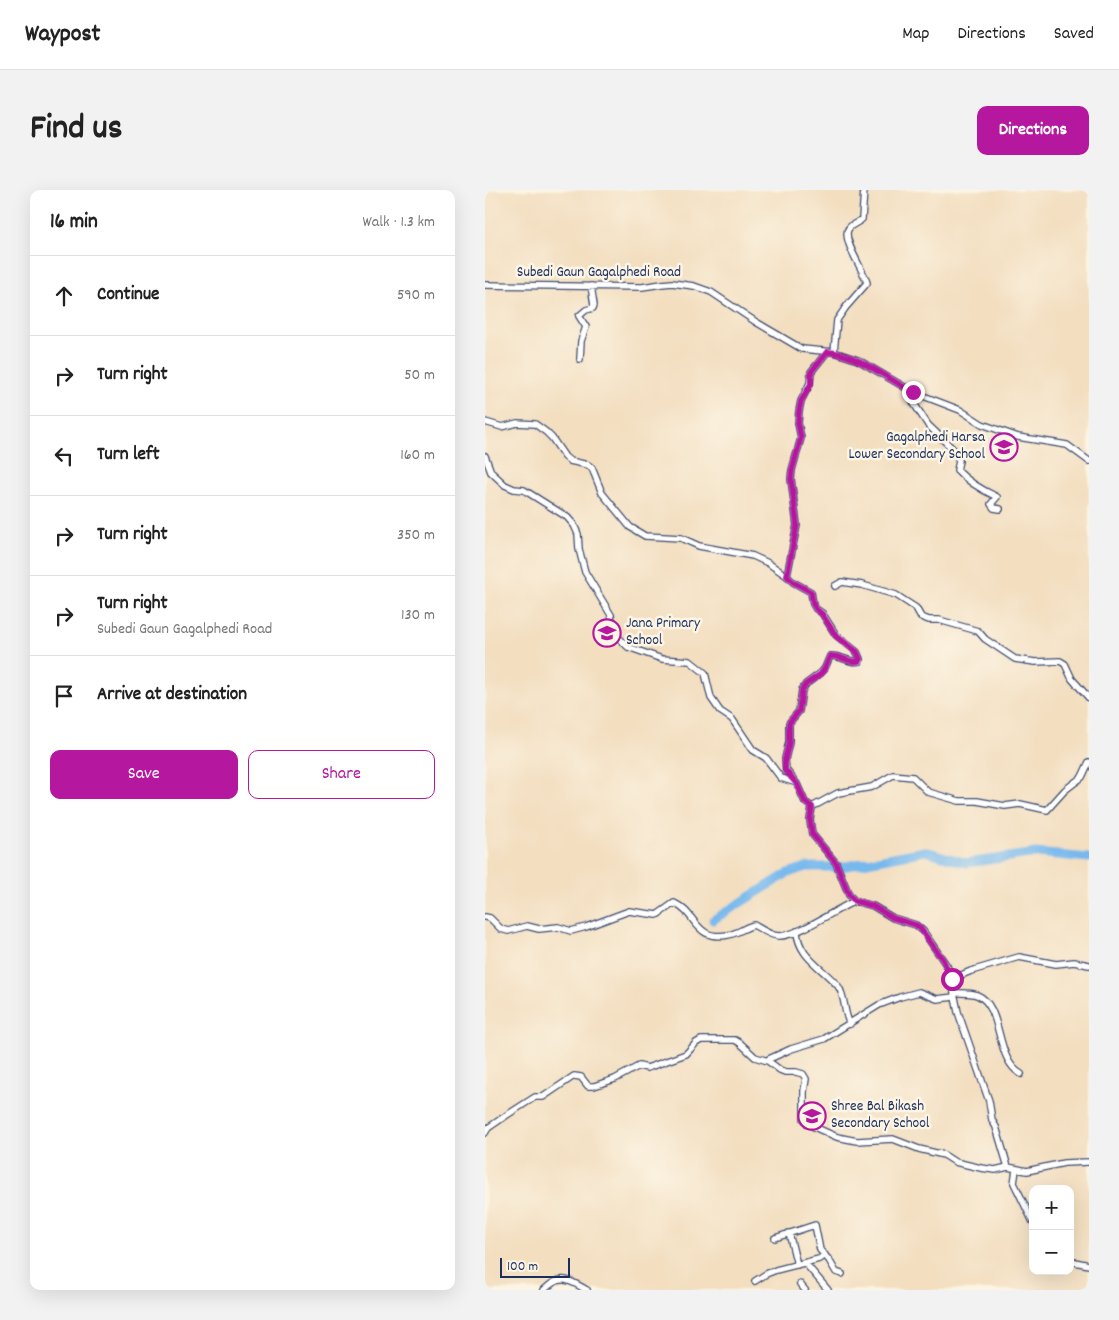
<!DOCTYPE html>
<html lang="en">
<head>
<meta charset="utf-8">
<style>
  :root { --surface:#fff; --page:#f2f2f2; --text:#222; --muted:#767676; --line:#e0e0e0; --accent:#b5179e }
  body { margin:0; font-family:Dekko,sans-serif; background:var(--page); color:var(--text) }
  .controls { position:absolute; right:15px; bottom:15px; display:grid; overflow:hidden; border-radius:10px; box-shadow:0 5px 20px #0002 }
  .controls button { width:45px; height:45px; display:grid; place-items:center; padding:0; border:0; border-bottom:1px solid var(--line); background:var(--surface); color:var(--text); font:25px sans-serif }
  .scale { position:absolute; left:15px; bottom:12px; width:70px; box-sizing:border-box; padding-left:5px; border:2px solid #1b2f5e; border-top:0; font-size:14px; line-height:18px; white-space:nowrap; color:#1b2f5e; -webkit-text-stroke:4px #fcf5e5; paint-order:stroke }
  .stop { position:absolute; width:15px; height:15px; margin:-11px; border:4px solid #b5179e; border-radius:50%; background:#fff }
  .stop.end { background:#b5179e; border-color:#fff; box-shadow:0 1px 5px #0008 }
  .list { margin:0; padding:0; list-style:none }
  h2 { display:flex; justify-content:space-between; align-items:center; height:65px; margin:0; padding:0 20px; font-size:21px }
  h2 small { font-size:16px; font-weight:400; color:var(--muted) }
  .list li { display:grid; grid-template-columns:32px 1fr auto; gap:15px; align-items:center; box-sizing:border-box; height:80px; padding:0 20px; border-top:1px solid var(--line) }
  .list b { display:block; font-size:19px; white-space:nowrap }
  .list p { margin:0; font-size:16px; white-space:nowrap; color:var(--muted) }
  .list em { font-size:16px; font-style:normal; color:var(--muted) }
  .actions { display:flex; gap:10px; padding:15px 20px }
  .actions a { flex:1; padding:11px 0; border:1px solid var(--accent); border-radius:10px; text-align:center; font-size:18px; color:var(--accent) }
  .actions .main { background:var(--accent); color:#fff }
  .icon { flex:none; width:28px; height:28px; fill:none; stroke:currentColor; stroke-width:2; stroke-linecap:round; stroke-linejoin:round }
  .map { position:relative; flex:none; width:604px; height:1100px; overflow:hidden; border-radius:10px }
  header { display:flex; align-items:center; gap:30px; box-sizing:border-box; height:70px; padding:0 25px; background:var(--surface); border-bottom:1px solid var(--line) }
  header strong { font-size:24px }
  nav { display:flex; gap:28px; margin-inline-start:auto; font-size:18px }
  .intro { display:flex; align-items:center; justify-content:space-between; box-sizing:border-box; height:120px; padding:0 30px }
  h1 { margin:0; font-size:35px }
  .button { padding:12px 22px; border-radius:10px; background:var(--accent); color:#fff; font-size:18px; font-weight:700 }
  main { display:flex; gap:30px; padding:0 30px }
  aside { flex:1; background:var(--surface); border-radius:10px; box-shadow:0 5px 20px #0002 }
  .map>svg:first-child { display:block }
</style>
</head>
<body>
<header>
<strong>Waypost</strong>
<nav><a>Map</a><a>Directions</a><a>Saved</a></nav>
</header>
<div class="intro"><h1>Find us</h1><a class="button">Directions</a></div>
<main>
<aside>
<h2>16 min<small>Walk · 1.3 km</small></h2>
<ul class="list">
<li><svg class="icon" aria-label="ahead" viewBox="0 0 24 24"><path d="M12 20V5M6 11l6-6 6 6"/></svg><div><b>Continue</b></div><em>590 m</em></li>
<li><svg class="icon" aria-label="right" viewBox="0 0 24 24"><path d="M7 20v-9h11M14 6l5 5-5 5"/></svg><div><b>Turn right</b></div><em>50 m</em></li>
<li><svg class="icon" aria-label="left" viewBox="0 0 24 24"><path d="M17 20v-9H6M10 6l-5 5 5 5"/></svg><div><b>Turn left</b></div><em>160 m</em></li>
<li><svg class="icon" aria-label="right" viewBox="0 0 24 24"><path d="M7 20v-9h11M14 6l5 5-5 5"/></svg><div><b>Turn right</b></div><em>350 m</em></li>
<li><svg class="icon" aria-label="right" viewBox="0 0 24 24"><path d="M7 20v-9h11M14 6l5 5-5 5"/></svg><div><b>Turn right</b><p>Subedi Gaun Gagalphedi Road</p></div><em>130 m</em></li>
<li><svg class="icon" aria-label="arrive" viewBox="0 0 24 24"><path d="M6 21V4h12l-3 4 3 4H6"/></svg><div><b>Arrive at destination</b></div></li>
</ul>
<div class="actions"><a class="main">Save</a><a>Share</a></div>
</aside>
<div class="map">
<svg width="604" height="1100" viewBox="0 0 604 1100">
  <rect width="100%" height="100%" fill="#fcf5e5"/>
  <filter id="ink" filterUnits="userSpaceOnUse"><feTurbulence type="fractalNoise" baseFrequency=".02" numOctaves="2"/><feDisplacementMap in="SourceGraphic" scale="10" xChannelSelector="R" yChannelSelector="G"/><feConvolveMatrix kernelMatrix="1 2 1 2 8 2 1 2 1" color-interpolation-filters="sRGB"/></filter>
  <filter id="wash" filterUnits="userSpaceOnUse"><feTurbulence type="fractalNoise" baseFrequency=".0096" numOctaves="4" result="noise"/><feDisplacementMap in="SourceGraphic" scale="20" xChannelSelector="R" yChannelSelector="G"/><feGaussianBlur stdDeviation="1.12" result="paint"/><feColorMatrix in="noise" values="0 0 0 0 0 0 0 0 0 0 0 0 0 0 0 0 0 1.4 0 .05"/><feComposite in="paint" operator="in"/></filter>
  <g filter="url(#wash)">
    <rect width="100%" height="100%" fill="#f3dec0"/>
    <path fill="#dfddbb" d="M 517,243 L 539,247 L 522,270 L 506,256 Z"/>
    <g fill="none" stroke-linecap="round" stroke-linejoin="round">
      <path stroke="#78b9ed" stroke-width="9" d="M 228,730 L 303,683 L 321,677 L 356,677 L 440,661 L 482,673 L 551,663 L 604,668"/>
    </g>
  </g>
  <g filter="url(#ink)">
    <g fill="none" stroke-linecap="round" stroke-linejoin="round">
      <g stroke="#3b496d" stroke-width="8">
        <path id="minor" d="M 0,95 L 157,97 L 177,94 L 187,93 L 209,96 L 226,102 L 271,132 L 317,159 L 349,162 L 373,170 L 428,202 L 475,220 L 497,234 L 533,247 L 582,255 L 604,271
          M 349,162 L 352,130 L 361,117 L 382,93 C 380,82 355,48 364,38 C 367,34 373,33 377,29 L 379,0
          M 95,169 L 96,151 L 101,137 L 94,126 L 101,120 L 108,118 L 109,115 L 106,96
          M 428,202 L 427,206 L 428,212 L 443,235 L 471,262 L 474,271 L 472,280 C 483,292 497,300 512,307 L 506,314 L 509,318 L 515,319
          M 0,232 L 17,237 L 32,233 L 50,234 L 61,242 L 67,248 L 80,267 L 85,271 L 103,275 L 107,278 L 117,303 L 145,337 L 160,346 L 196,348 L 214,356 L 268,366 L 283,373 L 302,386 L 308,392 L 326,402 L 328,414 L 331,419 L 337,423 L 351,445 L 372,462 L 375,469 L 375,471 C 365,474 356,465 345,466 L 340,478 L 336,483 L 321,494 L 317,500 L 314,521 L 304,533 L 304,552 L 300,569 L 301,580 L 312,594 L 320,612 L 327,617 L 325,630 L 327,644 L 351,673 L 364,705 L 370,711 L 388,716 L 408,728 L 431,735 L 438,741 L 462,776 L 465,783 L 473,822 L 504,911 L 507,930 L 511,937 L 523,977 L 542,981 L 579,973 L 604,972
          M 0,266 L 6,282 L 20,295 L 29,299 L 39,300 L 82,327 L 89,335 L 93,344 L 94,359 L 100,382 L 126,425 L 130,444 L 143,457 L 177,469 L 205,471 L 220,483 L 226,508 L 235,521 L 247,529 L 268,560 L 281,568 L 296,588 L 309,592
          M 302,386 L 312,335 L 306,289 L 307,280 L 316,248 L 313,233 L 314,221 L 316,211 L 325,193 L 326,182 L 342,162
          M 350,396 L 357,392 L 377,395 L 411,405 L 431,418 L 436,427 L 444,430 L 454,430 L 493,441 L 500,449 L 530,469 L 550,472 L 575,471 L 580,474 L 587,489 L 604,508
          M 327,617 L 353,603 L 387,597 L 408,585 L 428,587 L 443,602 L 474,611 L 492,611 L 520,616 L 535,614 L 562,620 L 580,600 L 597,587 L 604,572
          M 0,727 L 5,728 L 16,739 L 23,741 L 42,736 L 54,739 L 73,737 L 86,741 L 101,737 L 144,721 L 172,725 L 189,713 C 213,724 209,751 243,745 C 254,743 260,737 269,735 C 276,739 286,746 294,746 C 313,746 351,719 370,711
          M 312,741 C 313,767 338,778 353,796 C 361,807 358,822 365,834
          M 467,789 L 486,781 L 534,767 L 571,774 L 589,772 L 604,775
          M 469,803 C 476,803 485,802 492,805 C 519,816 509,869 536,884
          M 283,871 L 284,869 L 306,859 L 339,849 L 394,815 L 415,807 L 434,802 L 452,809 L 469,807
          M 0,943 L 3,938 L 22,925 L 50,907 L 58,907 L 89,886 L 96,887 L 103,896 L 109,896 L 130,889 L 154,876 L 162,878 L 201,864 L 211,853 L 216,850 L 250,850 L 255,853 L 270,867 L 283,871 L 295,880 L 300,882 L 311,882 L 318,884 L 321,889 L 319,901 L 319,929 L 323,934 L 336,940 L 352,947 L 372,951 L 408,949 L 434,959 L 459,965 L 470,972 L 496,978 L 510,980 L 523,977
          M 531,980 L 529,993 L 548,1032
          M 304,1043 L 312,1075
          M 290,1048 L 330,1035 L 335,1060 L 344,1070 L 351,1082 L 357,1084
          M 585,1071 L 604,1075
          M 320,1073 L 343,1100
          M 270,1091 L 281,1084 L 291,1080 L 334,1069 L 340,1065
          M 315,1094 L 320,1100
          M 59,1100 C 76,1084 82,1089 102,1100"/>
      </g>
      <use href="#minor" stroke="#fff" stroke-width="5.5"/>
    </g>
  </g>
  <g fill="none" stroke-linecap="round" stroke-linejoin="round" filter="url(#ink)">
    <path stroke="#b5179e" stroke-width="6" d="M 428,202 C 403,189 371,163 342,162 L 326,182 L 326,194 L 316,211 L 314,221 L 313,233 L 316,248 L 307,280 L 306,289 L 312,335 L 302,386 L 308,392 L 326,402 L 328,414 L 331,419 L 337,424 L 351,446 L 372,462 L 375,469 L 374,471 C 365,474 356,465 345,466 L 340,478 L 336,484 L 321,494 L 317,500 L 314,521 L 304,533 L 304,552 L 300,569 L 300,580 L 312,594 L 320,612 L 327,617 L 325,630 L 327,644 L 351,673 L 364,705 L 370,711 L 388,716 L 408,728 L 431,735 L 435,738 L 458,770 L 467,789"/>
  </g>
  <defs>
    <g id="school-ring" transform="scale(1.4375)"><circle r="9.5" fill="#fcf5e5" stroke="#b5179e" stroke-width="1.5"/><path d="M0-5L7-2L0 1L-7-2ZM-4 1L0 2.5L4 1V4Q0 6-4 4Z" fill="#b5179e"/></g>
  </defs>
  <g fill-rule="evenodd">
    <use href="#school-ring" x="519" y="257"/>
    <use href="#school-ring" x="122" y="443"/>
    <use href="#school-ring" x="327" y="926"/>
  </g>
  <g text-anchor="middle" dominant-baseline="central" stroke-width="5" stroke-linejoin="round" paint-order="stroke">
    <g font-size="15" fill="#1b2f5e" stroke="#fcf5e5">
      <text x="114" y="83">Subedi Gaun Gagalphedi Road</text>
    </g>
    <g font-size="15" fill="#1b2f5e" stroke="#fcf5e5" text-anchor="start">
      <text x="500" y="248" text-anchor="end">Gagalphedi Harsa<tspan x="500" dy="17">Lower Secondary School</tspan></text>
      <text x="141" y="434">Jana Primary<tspan x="141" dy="17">School</tspan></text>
      <text x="346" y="917">Shree Bal Bikash<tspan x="346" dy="17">Secondary School</tspan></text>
    </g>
  </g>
</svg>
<div class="controls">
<button>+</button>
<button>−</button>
</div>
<div class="scale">100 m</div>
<div class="stop" style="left:467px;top:789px"></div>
<div class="stop end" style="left:428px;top:202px"></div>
</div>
</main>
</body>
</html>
